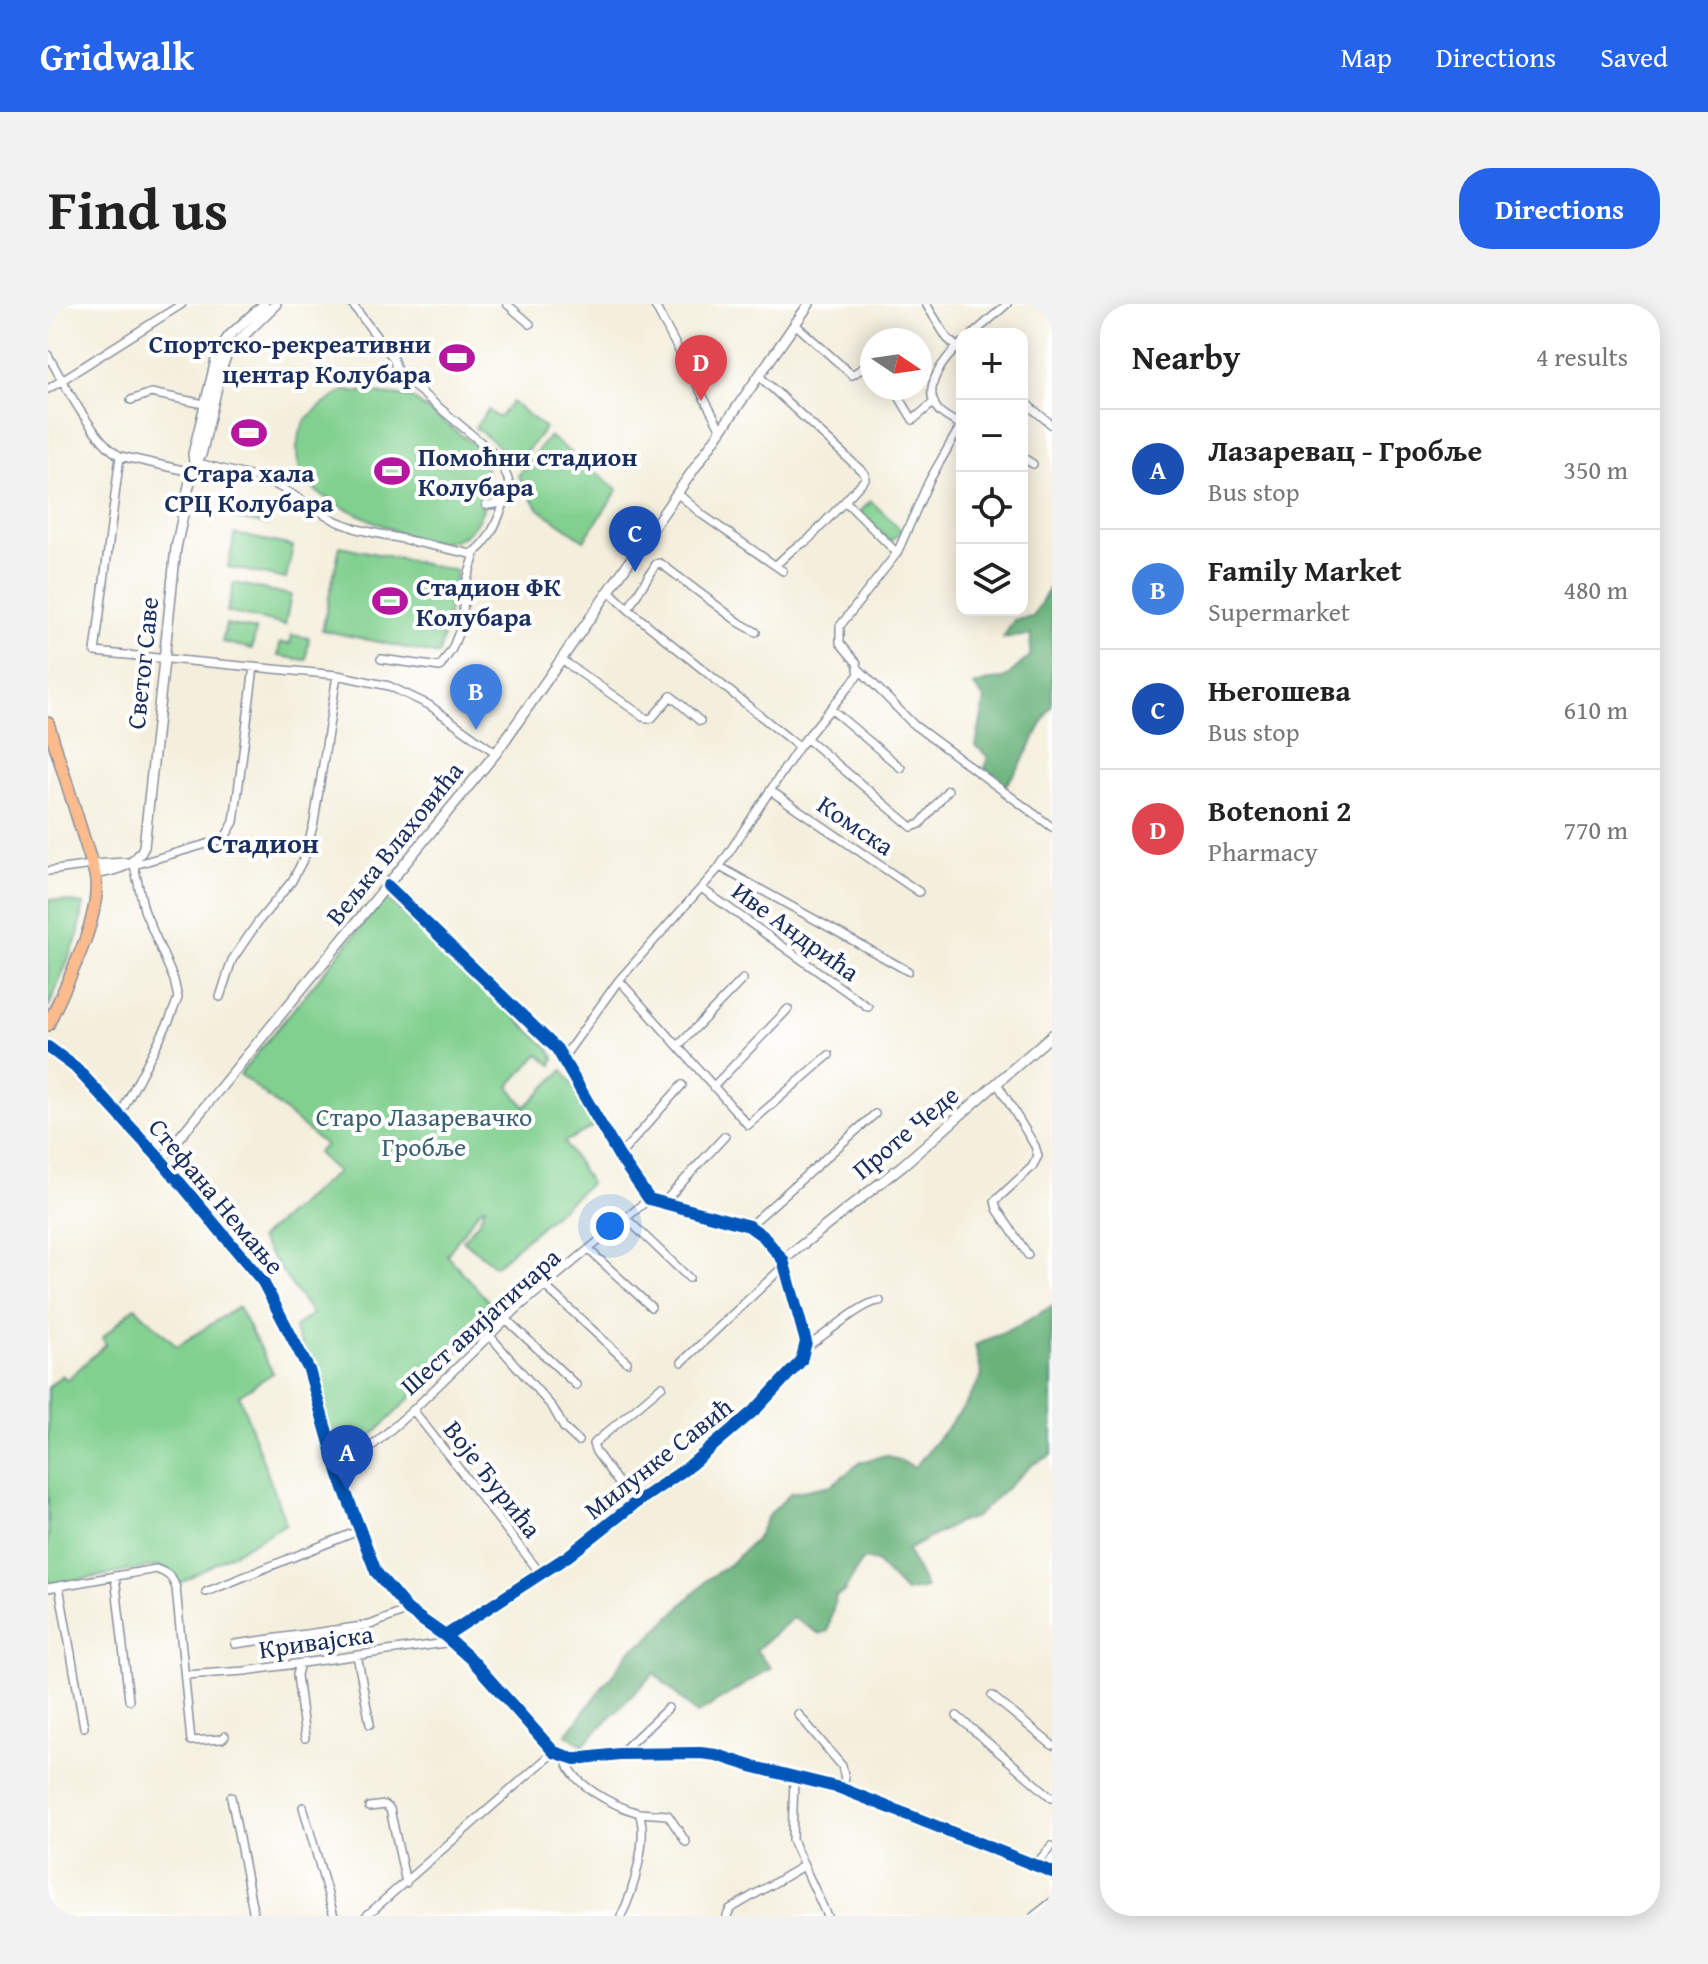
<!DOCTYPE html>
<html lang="en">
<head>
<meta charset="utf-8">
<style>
  :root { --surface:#fff; --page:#f2f2f2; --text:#222; --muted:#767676; --line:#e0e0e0; --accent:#2563eb }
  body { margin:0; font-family:"Gentium Book Plus",serif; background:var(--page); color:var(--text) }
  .controls { position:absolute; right:24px; top:24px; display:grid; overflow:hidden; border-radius:16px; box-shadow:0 4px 20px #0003 }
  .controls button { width:72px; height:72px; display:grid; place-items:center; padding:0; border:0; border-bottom:2px solid var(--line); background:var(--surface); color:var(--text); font:40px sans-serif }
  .compass { position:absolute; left:812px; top:24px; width:72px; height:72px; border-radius:50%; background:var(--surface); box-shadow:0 4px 20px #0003; rotate:103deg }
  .you { position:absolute; left:562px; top:922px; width:28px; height:28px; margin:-20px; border:6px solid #fff; border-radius:50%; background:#1a73e8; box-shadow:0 0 0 12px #1a73e833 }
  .badge { display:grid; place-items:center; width:52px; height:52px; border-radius:50%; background:var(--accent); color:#fff; font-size:26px; font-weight:700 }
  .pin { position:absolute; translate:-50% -66px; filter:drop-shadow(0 2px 4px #0008) }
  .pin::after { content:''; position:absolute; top:42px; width:28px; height:24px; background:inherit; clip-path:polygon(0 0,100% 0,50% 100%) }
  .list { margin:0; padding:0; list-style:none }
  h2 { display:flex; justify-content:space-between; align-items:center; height:104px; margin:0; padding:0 32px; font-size:34px }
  h2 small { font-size:26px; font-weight:400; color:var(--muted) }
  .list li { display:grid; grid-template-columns:52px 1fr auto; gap:24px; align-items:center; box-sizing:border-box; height:120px; padding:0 32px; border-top:2px solid var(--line) }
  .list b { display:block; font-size:30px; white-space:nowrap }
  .list p { margin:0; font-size:26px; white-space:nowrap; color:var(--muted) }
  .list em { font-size:26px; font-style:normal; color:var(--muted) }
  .icon { flex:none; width:44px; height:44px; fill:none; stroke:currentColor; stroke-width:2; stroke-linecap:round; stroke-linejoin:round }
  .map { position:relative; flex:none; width:1004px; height:1612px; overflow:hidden; border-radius:32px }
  header { display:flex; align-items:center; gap:48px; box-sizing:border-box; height:112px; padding:0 40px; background:var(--accent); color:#fff }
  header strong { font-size:38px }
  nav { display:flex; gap:44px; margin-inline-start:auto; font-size:28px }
  .intro { display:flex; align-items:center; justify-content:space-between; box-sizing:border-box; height:192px; padding:0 48px }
  h1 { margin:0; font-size:56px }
  .button { padding:20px 36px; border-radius:32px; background:var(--accent); color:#fff; font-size:28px; font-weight:700 }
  main { display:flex; gap:48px; padding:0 48px }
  aside { flex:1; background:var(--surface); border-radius:32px; box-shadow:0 4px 20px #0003 }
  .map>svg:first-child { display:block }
</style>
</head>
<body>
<header>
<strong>Gridwalk</strong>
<nav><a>Map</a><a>Directions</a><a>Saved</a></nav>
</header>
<div class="intro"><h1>Find us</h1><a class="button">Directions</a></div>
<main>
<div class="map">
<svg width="1004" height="1612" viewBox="0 0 1004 1612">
  <rect width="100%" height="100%" fill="#fff"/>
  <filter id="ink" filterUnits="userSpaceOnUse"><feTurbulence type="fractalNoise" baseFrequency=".0125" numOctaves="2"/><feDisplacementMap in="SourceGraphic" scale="16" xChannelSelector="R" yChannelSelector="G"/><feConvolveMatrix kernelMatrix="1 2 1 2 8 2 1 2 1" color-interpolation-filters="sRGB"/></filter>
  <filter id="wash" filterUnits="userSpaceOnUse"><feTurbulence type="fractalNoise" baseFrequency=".006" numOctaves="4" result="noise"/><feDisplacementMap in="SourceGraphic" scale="32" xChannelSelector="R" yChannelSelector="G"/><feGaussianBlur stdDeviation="1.8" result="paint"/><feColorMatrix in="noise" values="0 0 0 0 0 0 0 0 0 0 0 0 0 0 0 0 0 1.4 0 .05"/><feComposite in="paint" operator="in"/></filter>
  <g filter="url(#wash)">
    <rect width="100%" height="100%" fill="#f4efdc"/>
    <path fill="#82d090" stroke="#4e8077" stroke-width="2" d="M 297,86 L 362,93 L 433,146 C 447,181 437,243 387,238 C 361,236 336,222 312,211 C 282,197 248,185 249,145 C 250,136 252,124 258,116 C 267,104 284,95 297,86 Z
      M 464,98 L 497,124 L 470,158 L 427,123 L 440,106 L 451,114 Z
      M 501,132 L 570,186 L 536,236 L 491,205 L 470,172 Z
      M 823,197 L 854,227 L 842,238 L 812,208 Z
      M 187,201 L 223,208 L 220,221 L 184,214 Z
      M 187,230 L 245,242 L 238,275 L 180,263 Z
      M 292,242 L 409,267 L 391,351 L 274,326 Z
      M 186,279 L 243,291 L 237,321 L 179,308 Z
      M 178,320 L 208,326 L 204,345 L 174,338 Z
      M 244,331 L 261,334 L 258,356 L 230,352 L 232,339 L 242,340 Z
      M 0,595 L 36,600 L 30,632 L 0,705 Z
      M 339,595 L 502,745 L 506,754 L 504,761 L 491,750 L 461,782 L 477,803 L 515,766 L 538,800 L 549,821 L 516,838 L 542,879 L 447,962 L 415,936 L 431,917 L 437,902 L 431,906 L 399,951 L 450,1008 L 291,1164 L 267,1073 L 246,1024 L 264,1010 L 211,935 L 289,868 L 269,849 L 277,841 L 192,770 L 332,600 Z
      M 87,1003 L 129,1042 L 190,1003 L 225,1069 L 191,1091 L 238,1220 L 130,1280 L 126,1269 L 110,1262 L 0,1281 L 0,1084 L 14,1071 L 19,1076 L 58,1040 L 54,1034 Z"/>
    <path fill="#69b27a" stroke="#42706c" stroke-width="2" d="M 1004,279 L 1004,400 L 972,462 L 957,482 L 937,465 L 940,453 L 928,442 L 937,396 L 926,382 L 943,376 L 956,375 L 982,352 L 983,331 L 955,334 L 966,316 L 985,313 Z
      M 1004,1002 L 1004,1151 L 985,1160 L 927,1213 L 909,1219 L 859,1246 L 878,1284 L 857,1288 L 828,1258 L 815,1255 L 796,1288 L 788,1292 L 780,1327 L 772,1330 L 745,1314 L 708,1346 L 723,1364 L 649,1410 L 606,1369 L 535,1441 L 518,1431 L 583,1346 L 598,1337 L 660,1275 L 682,1260 L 709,1234 L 720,1212 L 743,1189 L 784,1181 L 813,1158 L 838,1151 L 867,1163 L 916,1103 L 934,1072 L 927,1041 L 970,1022 Z"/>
  </g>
  <g filter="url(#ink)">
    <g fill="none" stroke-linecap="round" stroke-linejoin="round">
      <g stroke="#888f9d" stroke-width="10">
        <path id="minor" d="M 304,0 L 345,54 L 350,69 L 442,146 C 458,165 479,201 438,201
          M 459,0 L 482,20
          M 606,0 L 673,126
          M 878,0 L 899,34 L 914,48
          M 747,20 L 804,71 L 818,62 L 824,67
          M 925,30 L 959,0
          M 0,51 C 15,78 46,137 72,152 L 144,168
          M 711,72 L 817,170 L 817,175 L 797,197
          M 842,84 L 850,91 L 865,116 L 886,98
          M 0,85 L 134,0
          M 83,96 L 103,89 L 156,100
          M 974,96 L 1004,121
          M 72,152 L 47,348 L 289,371 L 341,382 L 381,401 L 448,449
          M 974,153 L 985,160
          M 146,158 L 206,173 L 230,182 L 288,217 L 309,225 L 423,250 C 441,241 450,215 457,197
          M 629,189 L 656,212 L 735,267
          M 728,261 L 744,246 L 760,236 L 797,197 L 849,249
          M 561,287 L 580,305 L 751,443
          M 580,305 L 608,260 L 612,259 L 692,319 L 708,328
          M 333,355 L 392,363 L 404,345 L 414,320 L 417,282 L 428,247
          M 514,356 L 599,415 L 604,414 L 623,392 L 652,417
          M 812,366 L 866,421 L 1004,523
          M 783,405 L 853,464
          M 758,434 L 864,523 L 872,520 L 900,486
          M 723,487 L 871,588
          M 86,561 L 176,535 L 186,518 L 206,363
          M 672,563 L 860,667
          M 0,567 L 44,561
          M 340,582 L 509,745 L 571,852 L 601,895 L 701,922 L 715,932 L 735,956 L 758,1038 L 753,1057 L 709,1104 L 639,1164 L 586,1200 L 520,1252 L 397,1332
          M 653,584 L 820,703
          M 571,676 L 700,821 L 781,751
          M 172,693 L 184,656 L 210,618 L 244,577 L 257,552 L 266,518 L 289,371
          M 631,741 L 695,675
          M 515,754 L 571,676 L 670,565 L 751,443 L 811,370 L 809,359 L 792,339 L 792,322 L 849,249 L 881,177 L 913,121 C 906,117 897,113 891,107 C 871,84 897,54 914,39
          M 949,779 L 987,842 L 990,852 L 984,863 L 947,897 L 949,905 L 980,951
          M 665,783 L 740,705
          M 72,811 L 121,717 L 130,694 L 126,676 L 96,606 L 85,557
          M 571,852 L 634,781
          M 616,898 L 677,832
          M 578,914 L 641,974
          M 701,922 L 827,810
          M 541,946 L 603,1003
          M 498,983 L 579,1058
          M 458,1015 L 528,1081
          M 442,1032 L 505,1104 L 516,1124 L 530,1137
          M 758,1043 C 776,1033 815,997 832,997
          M 634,1058 L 736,962
          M 365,1106 L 493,1270
          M 291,1171 L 365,1106 L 470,1004 L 601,895
          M 586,1200 L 548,1148 L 545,1140 L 614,1082
          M 67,1272 L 81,1396
          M 11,1282 L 36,1423
          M 0,1284 L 108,1265 C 119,1269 124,1272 128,1284 L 143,1437 L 174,1435 L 177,1432
          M 158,1288 L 310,1227
          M 187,1340 L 322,1321 L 360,1306
          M 309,1351 L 322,1420
          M 252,1359 L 249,1371 L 257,1434
          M 137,1371 L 197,1367 L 404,1338
          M 944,1392 L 1004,1441
          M 750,1410 L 794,1462 L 797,1475 L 792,1484
          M 909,1412 L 1004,1494
          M 571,1450 L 620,1404
          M 518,1453 C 522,1481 567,1502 591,1509 C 601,1534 585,1589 573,1612
          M 746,1474 L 744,1536 L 779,1612
          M 183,1493 L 206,1612
          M 255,1503 L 286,1612
          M 321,1503 L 337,1501 L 342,1505 L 358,1579
          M 591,1509 L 620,1511 L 638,1538
          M 986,1562 L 1004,1542
          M 318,1612 L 506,1448
          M 679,1612 L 682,1605 L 755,1562
          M 986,1612 L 1004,1598"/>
      </g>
      <g stroke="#888f9d" stroke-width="12">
        <path id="tertiary" d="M 146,158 L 153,151 L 173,66 L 180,47 L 228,0
          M 44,561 L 78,559
          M 47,570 C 66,566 87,563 96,543 L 128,244 L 146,158 L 145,150 L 170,48 L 181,32 L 216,0
          M 0,743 L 27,763 L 113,856 L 215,978 L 261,1066 L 291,1171 L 328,1268 L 360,1306 L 397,1332 L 424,1356 L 506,1448 L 527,1455 L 571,1450 L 652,1449 L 669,1451 L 706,1463 L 792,1484 L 1004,1568
          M 113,856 L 448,449 L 761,0
          M 735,956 L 855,861 L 1004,731"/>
      </g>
      <g stroke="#888f9d" stroke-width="14">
        <path id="primary" d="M 0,419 L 47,570 C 56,612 17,681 0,721"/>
      </g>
      <use href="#minor" stroke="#fff" stroke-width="7"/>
      <use href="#tertiary" stroke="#fff" stroke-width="9"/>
      <use href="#primary" stroke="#fbbb8c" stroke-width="11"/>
      <g stroke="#fff" stroke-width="17">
        <path id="cycleway" d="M 340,582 L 509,745 L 571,852 L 601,895 L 701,922 L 715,932 L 735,956 L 758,1038 L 753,1057 L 709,1104 L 639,1164 L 586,1200 L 520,1252 L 397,1332
          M 0,743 L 27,763 L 113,856 L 215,978 L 261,1066 L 291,1171 L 328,1268 L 360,1306 L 397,1332 L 424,1356 L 506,1448 L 527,1455 L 571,1450 L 652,1449 L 669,1451 L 706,1463 L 792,1484 L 1004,1568"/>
      </g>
      <use href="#cycleway" stroke="#0057b8" stroke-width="12"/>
    </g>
  </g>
  <defs>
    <g id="stadium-bare" transform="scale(2.76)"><path d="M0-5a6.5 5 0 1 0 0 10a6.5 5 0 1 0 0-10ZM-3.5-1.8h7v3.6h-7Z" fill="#b5179e" stroke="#fff" stroke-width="2.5" paint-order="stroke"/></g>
  </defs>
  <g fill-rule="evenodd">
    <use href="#stadium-bare" x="409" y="54"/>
    <use href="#stadium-bare" x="201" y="129"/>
    <use href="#stadium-bare" x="344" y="167"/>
    <use href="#stadium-bare" x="342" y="297"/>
  </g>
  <g text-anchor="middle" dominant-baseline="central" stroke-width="8" stroke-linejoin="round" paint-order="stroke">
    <g font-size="26" font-weight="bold" fill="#1b2f5e" stroke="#fff" text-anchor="start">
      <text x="383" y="39" text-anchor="end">Спортско-рекреативни<tspan x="383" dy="30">центар Колубара</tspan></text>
      <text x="370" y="152">Помоћни стадион<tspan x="370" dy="30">Колубара</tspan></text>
      <text x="201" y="168" text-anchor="middle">Стара хала<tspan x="201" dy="30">СРЦ Колубара</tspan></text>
      <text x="368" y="282">Стадион ФК<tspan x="368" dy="30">Колубара</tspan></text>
    </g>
    <g font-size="26" fill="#1b2f5e" stroke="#fff">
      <text transform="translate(94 359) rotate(-84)">Светог Саве</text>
      <text transform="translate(808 521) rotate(34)">Комска</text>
      <text transform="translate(346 539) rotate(-51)">Вељка Влаховића</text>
      <text transform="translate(748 627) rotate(36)">Иве Андрића</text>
      <text transform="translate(857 828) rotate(-40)">Проте Чеде</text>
      <text transform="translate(169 892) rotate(50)">Стефана Немање</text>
      <text transform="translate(432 1017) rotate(-42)">Шест авијатичара</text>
      <text transform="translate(610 1154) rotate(-38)">Милунке Савић</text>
      <text transform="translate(445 1175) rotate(52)">Воје Ђурића</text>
      <text transform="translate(268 1337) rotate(-8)">Кривајска</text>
    </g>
    <g font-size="26" fill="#3a5f6d" stroke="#fff">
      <text x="376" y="812">Старо Лазаревачко<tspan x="376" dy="30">Гробље</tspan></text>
    </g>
    <g font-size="28" font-weight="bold" fill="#1b2f5e" stroke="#fff">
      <text x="215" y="538">Стадион</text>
    </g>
  </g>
</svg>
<div class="controls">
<button>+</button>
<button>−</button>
<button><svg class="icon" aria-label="locate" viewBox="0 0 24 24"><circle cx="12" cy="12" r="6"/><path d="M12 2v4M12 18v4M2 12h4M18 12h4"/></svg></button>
<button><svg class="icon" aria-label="layers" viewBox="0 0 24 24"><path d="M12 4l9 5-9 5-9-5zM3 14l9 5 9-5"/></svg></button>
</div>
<svg class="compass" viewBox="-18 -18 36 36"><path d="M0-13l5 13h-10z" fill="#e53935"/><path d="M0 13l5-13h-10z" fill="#767676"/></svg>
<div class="you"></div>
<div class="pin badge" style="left:299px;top:1187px;background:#1a4fb4">A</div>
<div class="pin badge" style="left:428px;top:426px;background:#3f7fe0">B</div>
<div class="pin badge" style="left:587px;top:268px;background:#1a4fb4">C</div>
<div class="pin badge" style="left:653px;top:97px;background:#e0444e">D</div>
</div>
<aside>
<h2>Nearby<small>4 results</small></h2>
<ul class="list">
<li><span class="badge" style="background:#1a4fb4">A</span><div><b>Лазаревац - Гробље</b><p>Bus stop</p></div><em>350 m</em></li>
<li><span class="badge" style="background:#3f7fe0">B</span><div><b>Family Market</b><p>Supermarket</p></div><em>480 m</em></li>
<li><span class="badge" style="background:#1a4fb4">C</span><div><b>Његошева</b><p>Bus stop</p></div><em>610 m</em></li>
<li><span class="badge" style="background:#e0444e">D</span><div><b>Botenoni 2</b><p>Pharmacy</p></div><em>770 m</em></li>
</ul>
</aside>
</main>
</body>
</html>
